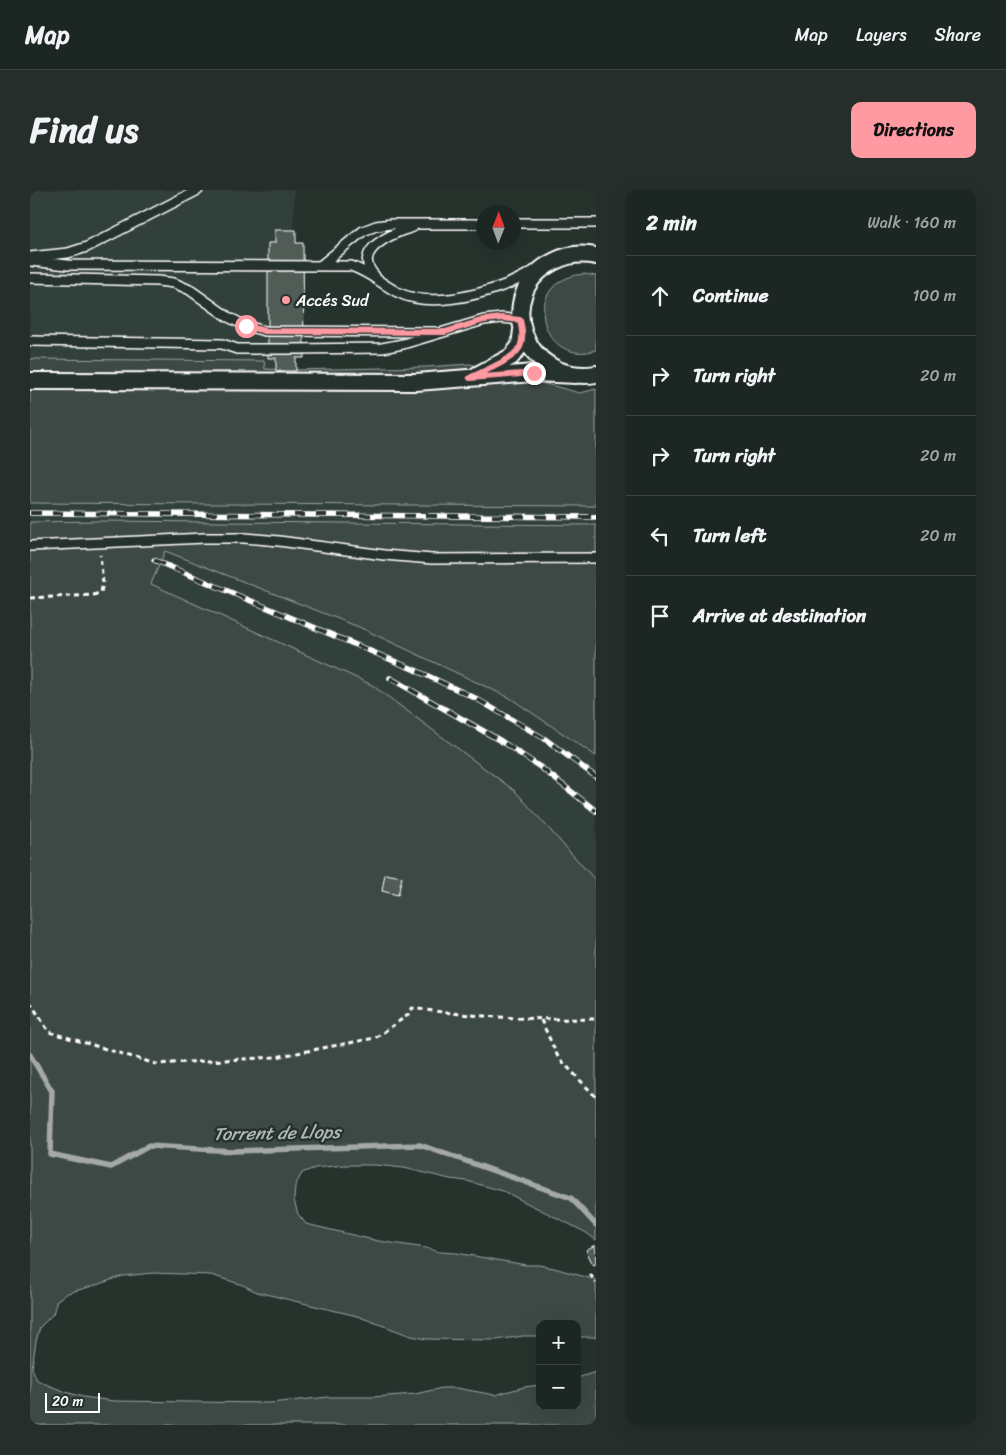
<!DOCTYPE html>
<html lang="en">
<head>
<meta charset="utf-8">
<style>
  :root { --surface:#1c2622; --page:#252e2a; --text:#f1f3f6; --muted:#a0a5a5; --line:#3a4340; --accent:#ff9aa2 }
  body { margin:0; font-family:Sriracha,sans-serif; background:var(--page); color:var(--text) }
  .controls { position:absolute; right:15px; bottom:15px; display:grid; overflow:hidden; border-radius:10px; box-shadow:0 5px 20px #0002 }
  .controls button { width:45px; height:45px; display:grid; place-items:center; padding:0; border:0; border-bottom:1px solid var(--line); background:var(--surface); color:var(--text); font:25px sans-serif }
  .compass { position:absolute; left:446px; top:15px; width:45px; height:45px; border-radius:50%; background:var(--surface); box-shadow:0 5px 20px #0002; rotate:1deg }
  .scale { position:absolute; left:15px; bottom:12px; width:55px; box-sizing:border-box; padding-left:5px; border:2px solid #fff; border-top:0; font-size:14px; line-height:18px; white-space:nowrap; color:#fff; -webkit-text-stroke:4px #26332d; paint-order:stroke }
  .stop { position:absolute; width:15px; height:15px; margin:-11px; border:4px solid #ff9aa2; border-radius:50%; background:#fff }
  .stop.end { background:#ff9aa2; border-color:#fff; box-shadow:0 1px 5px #0008 }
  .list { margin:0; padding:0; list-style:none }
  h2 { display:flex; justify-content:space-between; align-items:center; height:65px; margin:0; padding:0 20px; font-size:21px }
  h2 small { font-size:16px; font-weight:400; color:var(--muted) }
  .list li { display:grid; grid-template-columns:32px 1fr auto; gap:15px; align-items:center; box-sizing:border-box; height:80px; padding:0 20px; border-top:1px solid var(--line) }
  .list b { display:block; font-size:19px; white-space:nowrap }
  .list em { font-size:16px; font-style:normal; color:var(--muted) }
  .icon { flex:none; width:28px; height:28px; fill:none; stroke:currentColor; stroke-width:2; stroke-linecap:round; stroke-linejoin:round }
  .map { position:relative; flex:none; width:566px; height:1235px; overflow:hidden; border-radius:10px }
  header { display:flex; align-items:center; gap:30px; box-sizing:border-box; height:70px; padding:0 25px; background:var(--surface); border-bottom:1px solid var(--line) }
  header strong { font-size:24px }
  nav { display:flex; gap:28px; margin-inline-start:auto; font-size:18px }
  .intro { display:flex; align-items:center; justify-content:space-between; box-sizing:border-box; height:120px; padding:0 30px }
  h1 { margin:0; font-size:35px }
  .button { padding:12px 22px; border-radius:10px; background:var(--accent); color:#111; font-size:18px; font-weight:700 }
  main { display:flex; gap:30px; padding:0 30px }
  aside { flex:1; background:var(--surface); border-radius:10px; box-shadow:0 5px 20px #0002 }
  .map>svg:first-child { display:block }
</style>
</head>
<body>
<header>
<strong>Map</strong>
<nav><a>Map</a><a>Layers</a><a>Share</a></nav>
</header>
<div class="intro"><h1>Find us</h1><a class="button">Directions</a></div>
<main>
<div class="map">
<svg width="566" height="1235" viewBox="0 0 566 1235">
  <rect width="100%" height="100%" fill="#26332d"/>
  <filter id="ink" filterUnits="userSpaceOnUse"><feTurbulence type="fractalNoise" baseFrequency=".02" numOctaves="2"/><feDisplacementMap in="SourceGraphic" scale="10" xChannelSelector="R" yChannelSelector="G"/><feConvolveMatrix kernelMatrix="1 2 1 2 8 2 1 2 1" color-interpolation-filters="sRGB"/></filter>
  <g filter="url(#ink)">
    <path fill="#333f3a" d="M 0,0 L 264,0 L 262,180 L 235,179 L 234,171 L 0,169 Z
      M 0,313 L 566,316 L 566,335 L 134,332 L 0,332 Z
      M 134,361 L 329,437 L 480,508 L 566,566 L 566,691 L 485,601 L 121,394 Z"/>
    <path fill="#3e4944" stroke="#9ea4a2" d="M 554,84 L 566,86 L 566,160 C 510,178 488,90 554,84 Z
      M 0,169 L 234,171 L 235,179 L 262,180 L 396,177 L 440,174 L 550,203 L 566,199 L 566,316 L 0,313 Z
      M 67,331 L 566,335 L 566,566 L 480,508 L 329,437 L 135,361 L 121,394 L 342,495 L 485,601 L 566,691 L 566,1050 L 555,1042 L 473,1001 L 437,991 L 420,989 L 374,978 L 345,975 L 315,975 L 285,978 L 272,983 L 265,996 L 264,1010 L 268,1024 L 276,1034 L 348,1051 L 396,1058 L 409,1062 L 426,1063 L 496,1075 L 509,1075 L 524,1078 L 566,1090 L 566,1147 L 547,1147 L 547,1134 L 510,1134 L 510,1146 L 493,1146 L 466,1150 L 397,1149 L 381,1146 L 327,1126 L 227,1102 L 213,1095 L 181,1085 L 123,1083 L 93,1086 L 66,1095 L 38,1103 L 27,1110 L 23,1124 L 10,1137 L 6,1151 L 2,1178 L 7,1190 L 20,1196 L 39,1203 L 53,1207 L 84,1211 L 240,1213 L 299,1207 L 343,1207 L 385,1204 L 412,1198 L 426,1198 L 465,1205 L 494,1197 L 510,1195 L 510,1216 L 547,1216 L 547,1188 L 566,1182 L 566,1235 L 0,1235 L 0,332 Z"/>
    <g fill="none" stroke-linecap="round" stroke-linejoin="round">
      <path stroke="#a4a9a7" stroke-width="5.5" d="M 0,865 L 22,901 L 20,964 L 81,977 L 119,956 L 203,961 L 390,955 L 541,1008 L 566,1035"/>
    </g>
    <path fill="#515c57" stroke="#fff" d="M 245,40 L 266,40 L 266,53 L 273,53 L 274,168 L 266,168 L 266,181 L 246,181 L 246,168 L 238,168 L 238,53 L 245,53 Z
      M 355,684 L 372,687 L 368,705 L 352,701 Z
      M 565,1055 L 566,1074 L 563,1075 L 556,1060 Z"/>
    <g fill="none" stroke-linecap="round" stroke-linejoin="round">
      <g stroke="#fff" stroke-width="12">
        <path id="lane" d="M 483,33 L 566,33
          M 0,67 L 38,63 L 57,57 L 168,0
          M 0,71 L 38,75 L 321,76 C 341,83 350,93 367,102 C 398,118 445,106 475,95 C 486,91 496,85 506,80
          M 290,76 L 333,41 L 346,36 L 361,34 L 453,34
          M 345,86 C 320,60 363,43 383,37
          M 0,88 L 128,91 L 144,93 L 160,100 L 198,127 L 216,136 L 235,141 L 405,142
          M 0,151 L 192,154 L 207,159 L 263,159 L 352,158 L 373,154 L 454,130 L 472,128 L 490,130
          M 0,356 L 175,348 L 214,348 L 249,351 L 354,365 L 402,369 L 566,368"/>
      </g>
      <g stroke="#fff" stroke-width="20">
        <path id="street" d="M 566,66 C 552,63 538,64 525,71 C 460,102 494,196 566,184
          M 447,185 L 481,167 L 490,156 L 492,140
          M 0,191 L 386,192 L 504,183 L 546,185"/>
      </g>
      <path stroke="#fff" stroke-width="3" stroke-dasharray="5 4" stroke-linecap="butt" d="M 0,408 L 64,405 L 71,402 L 73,393 L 70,365
        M 0,812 L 19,842 L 126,874 L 246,867 L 345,848 L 378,825 L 382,818 C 443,827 504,830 566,829
        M 511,830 L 528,867 L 566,907
        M 560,1084 L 566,1093"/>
      <use href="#lane" stroke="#26332d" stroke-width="9"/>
      <use href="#street" stroke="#26332d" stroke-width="16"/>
      <g stroke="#fff" stroke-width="5.5">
        <path id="rail" d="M 0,323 L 566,327
          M 124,370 L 383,479 L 445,508 L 515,549 L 566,587
          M 360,488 L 471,551 L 510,577 L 566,621"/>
      </g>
      <use href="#rail" stroke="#26332d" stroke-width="4" stroke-dasharray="11" stroke-linecap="butt"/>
    </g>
  </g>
  <g fill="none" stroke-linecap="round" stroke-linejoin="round" filter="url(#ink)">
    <path stroke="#ff9aa2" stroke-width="6" d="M 216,136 L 235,141 L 415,142 L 454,130 L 472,128 L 490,130 C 492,138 494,149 490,157 C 482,171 455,180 440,188 L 504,183"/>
  </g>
  <circle fill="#ff9aa2" stroke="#26332d" stroke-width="2" cx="256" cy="110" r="5"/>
  <g text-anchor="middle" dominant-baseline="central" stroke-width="5" stroke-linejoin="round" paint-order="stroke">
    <g font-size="16" fill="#fff" stroke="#26332d" text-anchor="start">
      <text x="266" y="110">Accés Sud</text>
    </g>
    <g font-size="18" font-style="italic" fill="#b3b8b6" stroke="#26332d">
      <text transform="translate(247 943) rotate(-1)">Torrent de Llops</text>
    </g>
  </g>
</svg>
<div class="controls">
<button>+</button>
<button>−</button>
</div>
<svg class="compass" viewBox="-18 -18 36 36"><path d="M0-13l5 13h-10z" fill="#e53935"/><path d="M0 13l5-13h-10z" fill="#a0a5a5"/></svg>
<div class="scale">20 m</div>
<div class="stop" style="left:216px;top:136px"></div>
<div class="stop end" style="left:504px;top:183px"></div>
</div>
<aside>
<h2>2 min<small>Walk · 160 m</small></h2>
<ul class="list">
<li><svg class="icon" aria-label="ahead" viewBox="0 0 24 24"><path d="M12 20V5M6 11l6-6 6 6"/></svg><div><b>Continue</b></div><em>100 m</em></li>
<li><svg class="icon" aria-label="right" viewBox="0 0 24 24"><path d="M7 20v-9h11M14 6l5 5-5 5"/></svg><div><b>Turn right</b></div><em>20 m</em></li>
<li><svg class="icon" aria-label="right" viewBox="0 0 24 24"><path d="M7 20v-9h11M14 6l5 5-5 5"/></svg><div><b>Turn right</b></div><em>20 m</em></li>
<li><svg class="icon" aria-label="left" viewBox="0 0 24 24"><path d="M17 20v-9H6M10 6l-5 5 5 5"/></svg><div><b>Turn left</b></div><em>20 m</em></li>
<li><svg class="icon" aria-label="arrive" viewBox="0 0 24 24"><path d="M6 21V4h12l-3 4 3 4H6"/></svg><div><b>Arrive at destination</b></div></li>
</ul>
</aside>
</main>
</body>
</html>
